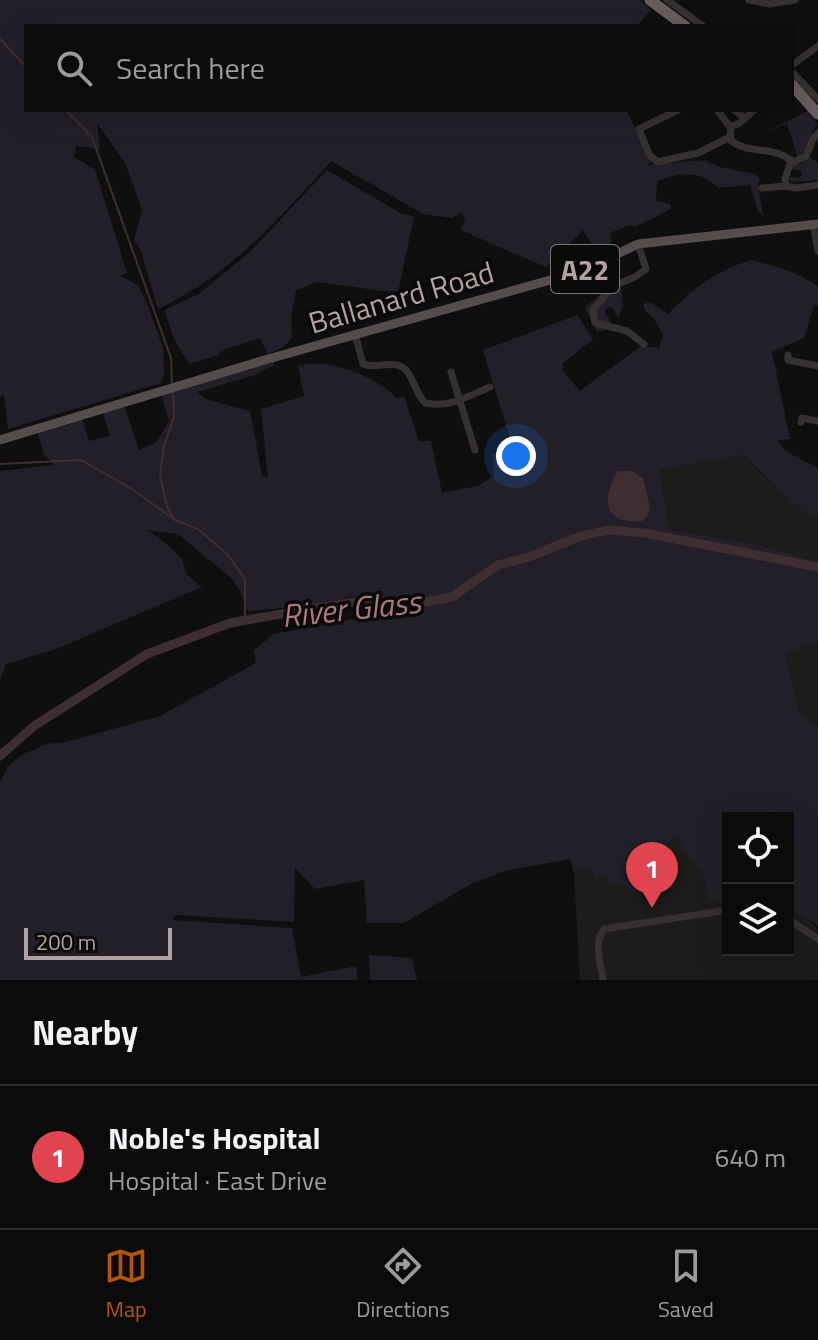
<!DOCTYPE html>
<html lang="en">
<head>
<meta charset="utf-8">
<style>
  :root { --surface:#0c0b0b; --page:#151414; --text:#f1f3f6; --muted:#9a9b9d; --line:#2c2b2c; --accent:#b45309 }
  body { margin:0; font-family:"Titillium Web",sans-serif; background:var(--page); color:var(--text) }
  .controls { position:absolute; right:24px; bottom:24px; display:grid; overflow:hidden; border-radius:0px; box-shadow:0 8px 32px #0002 }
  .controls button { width:72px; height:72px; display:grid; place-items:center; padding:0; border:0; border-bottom:2px solid var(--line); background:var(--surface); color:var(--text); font:40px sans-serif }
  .scale { position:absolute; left:24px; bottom:20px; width:148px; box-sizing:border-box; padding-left:8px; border:4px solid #b1a1a0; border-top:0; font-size:22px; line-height:28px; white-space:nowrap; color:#b1a1a0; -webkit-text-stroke:6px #0b0a0a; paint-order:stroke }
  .you { position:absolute; left:516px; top:456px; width:28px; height:28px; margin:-20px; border:6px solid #fff; border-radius:50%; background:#1a73e8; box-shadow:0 0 0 12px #1a73e833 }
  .badge { display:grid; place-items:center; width:52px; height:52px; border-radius:50%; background:var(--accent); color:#fff; font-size:26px; font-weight:700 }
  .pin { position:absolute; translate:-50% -66px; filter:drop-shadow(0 2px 4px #0008) }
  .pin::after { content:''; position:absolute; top:42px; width:28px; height:24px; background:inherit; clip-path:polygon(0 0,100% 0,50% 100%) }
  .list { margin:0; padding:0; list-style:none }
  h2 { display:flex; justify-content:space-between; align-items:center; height:104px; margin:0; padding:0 32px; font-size:34px }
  h2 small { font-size:26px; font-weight:400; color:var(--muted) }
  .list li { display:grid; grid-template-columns:52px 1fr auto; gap:24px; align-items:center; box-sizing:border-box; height:144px; padding:0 32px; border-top:2px solid var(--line) }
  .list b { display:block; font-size:30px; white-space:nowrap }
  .list p { margin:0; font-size:26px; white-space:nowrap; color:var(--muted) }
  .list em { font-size:26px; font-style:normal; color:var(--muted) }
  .icon { flex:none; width:44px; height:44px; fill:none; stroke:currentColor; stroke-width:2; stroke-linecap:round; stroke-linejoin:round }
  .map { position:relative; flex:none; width:818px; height:980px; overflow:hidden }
  .search { position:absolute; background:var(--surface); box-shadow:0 8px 32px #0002; left:24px; right:24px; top:24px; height:88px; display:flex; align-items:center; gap:20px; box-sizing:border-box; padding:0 28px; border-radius:0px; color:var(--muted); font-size:30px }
  .sheet { height:248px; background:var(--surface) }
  nav { display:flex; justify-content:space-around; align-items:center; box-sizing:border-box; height:112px; border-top:2px solid var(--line); background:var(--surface); font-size:22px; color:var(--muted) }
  nav a { display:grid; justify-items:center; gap:4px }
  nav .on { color:var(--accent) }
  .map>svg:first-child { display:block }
</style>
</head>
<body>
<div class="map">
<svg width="818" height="980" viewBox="0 0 818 980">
  <rect width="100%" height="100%" fill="#100f0f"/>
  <path fill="#1d1c1b" d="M 743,455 L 765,477 L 818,510 L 818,561 L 760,545 L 669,529 L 660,468 Z
    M 818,636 L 818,725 L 799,713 L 786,652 Z
    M 677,838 L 702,874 L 709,900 L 728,904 L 728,950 L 788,950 L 788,913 L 808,918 L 818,930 L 818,980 L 580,980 L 574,873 L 624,859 Z"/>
  <path fill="#231f28" d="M 0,0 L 640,0 L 651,10 L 637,26 L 26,26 L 26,110 L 626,110 L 652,161 L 647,165 L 705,160 L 719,167 L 755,174 L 760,180 L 758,184 L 763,216 L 758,211 L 750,185 L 718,188 C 701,170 680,172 657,181 L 656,201 L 670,204 L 671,209 L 635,227 L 630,225 L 610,233 L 611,242 L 597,251 L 583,230 L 546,267 L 460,230 L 465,220 L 462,212 L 452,218 L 423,214 L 331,161 C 278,220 231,274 158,309 L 141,251 L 134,240 L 142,209 L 125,163 L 97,123 L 100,149 L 76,146 L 74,157 L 95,169 L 127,273 L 120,276 L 138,285 L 148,306 L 163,348 L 164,374 L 161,383 L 8,429 L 4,395 L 0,396 Z
    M 808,111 L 818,125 C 808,133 810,148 798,157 L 787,124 L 765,132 Z
    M 810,157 L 818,163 L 818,180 L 790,182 L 788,177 L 800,178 L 802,172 L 790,168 L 792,165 L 801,164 Z
    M 327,170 L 402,214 L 414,216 L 398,293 L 316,282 L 296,291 L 291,318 L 292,337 L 284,347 L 268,354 L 260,338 L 220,351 L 219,355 L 189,364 L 174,339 L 164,310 L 199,294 L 250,252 Z
    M 750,260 C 774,265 797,272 818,286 L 818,306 L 814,305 L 804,338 L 772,352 L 790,439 L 777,440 L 785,451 L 818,468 L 818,518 L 803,511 L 743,455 L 660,469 L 669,529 L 760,545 L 818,561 L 818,642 L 786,653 L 799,713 L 818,725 L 818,926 L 808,918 L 788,912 L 788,818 L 728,818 L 728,904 L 709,900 L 702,874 L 676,838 L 668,842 L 667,850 L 658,853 L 663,889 L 647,891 L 646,885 L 637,886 L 637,892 L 626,894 L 629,889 L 624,885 L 620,890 L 619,882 L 609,883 L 608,877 L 594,879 L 592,868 L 574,873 L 570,859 L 504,871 L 471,884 L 404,923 L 367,923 L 364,880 L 315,889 L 295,868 L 294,922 L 179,915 L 173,916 L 173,920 L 292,928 L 301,977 L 356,966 L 358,980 L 0,980 L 0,783 L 7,767 L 22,755 L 47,744 L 66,742 L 160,716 L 256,663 L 254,650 L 274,634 L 355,619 L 361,608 L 357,596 L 312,605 L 248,611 L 240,591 L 232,579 L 178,534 L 147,530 L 167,544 L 182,559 L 187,575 L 202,587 L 56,649 L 6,664 L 0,680 L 0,471 L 54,465 L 44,454 L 37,432 L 82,419 L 89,441 L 110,436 L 103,413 L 124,406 L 139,450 L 157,442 L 169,421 L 161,394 L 274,362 L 274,365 L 255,375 L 197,392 L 206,399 L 250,411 L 262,475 L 268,478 L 261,409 L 304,396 L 298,366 C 327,356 377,377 398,399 L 404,396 L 419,441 L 431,441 L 442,493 L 478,486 L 494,476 L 493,454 L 514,452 L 483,350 L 577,315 L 593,339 L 563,363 L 563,371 L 580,391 L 641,346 L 659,348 L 663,335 L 654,319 L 644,309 L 644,304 L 650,302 L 668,314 C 692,289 716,271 750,260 Z
    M 613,283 L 621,288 C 623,299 624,307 618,317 L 612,307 L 606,308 L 605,313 L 611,321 L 604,330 L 597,332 L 585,308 Z
    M 369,955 L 412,958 L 417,980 L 370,980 Z"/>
  <path fill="#3f2e31" d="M 618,471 L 632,471 L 643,478 L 650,507 L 648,516 L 642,521 C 604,524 600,500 618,471 Z"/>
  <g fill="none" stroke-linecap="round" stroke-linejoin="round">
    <path stroke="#3f2e31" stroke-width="2" d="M 0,39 L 26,67
      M 66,110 L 92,137 L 171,358 L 172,385
      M 173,391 L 174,417 L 164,446 L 160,475 L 167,507 L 175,520
      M 0,464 L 81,460 L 132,489 L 175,520 L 198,529 L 228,555 L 245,579 L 245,621"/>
    <path stroke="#3f2e31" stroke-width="9" d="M 0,756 L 34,726 L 147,654 L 230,623 L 287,613 L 361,601 L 383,610 L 452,597 L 498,565 L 529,557 L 578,537 L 607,530 L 645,533 L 818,567"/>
    <path stroke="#353130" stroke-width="7" d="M 667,0 L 703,26
      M 749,0 L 769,4 L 795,0
      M 792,65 L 818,46
      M 792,72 L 818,99
      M 678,110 L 639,129 L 649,154 L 657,162 L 698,153 L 730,137
      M 717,110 L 730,127 L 731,141 C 747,152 759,148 776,153 C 783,154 788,159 794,162 L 806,156 L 813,139 L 818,133
      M 734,110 L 745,118
      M 730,127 L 740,123 L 754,110
      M 791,161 L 785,179 L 786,186 L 796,188 L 818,185
      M 762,188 L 786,186
      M 813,224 L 818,251
      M 638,244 L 646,269 L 635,277 L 613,286 L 593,310 L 595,323 L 627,331 L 644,344
      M 355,334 L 363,364 C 376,370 394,358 406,370 C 414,379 416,394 425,403 C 450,408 468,396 490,387
      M 788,355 L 788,360 L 818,366
      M 451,372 L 475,450
      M 801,422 L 802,418 L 818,421
      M 788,919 L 818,939
      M 603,980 C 601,964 593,943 604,929 L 728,910"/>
    <path stroke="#544d4c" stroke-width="9" d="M 0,440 L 268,359 L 579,272 L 638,244 L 818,224"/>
    <path stroke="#665d5c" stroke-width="11" d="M 650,0 L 685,26
      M 792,85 L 818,114"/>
  </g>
  <g text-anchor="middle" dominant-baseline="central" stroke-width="7" stroke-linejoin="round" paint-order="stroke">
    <rect fill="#0b0a0a" stroke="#7f7473" stroke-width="2" x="551" y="245" width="68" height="48" rx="6"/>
    <g font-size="28" font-weight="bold" fill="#b1a1a0">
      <text x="585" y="269">A22</text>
    </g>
    <g font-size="30" fill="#b1a1a0" stroke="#0b0a0a">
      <text transform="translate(401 297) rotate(-16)">Ballanard Road</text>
    </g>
    <g font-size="32" font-style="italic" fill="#ae767f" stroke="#0b0a0a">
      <text transform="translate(351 608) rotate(-6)">River Glass</text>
    </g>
  </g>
</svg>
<div class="controls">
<button><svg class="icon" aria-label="locate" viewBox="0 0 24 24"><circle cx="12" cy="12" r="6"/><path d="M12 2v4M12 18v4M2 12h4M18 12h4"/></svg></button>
<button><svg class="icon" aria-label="layers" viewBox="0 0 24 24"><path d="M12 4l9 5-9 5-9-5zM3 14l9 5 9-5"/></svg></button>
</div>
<div class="scale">200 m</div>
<div class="you"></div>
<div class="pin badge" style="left:652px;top:908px;background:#e0444e">1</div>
<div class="search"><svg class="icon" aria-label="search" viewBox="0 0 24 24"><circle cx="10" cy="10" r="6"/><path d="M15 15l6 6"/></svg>Search here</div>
</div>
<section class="sheet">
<h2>Nearby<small></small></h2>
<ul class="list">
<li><span class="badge" style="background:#e0444e">1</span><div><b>Noble's Hospital</b><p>Hospital · East Drive</p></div><em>640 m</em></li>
</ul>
</section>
<nav>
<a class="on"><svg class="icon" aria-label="map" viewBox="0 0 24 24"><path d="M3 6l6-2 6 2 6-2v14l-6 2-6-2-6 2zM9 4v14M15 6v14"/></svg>Map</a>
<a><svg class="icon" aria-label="directions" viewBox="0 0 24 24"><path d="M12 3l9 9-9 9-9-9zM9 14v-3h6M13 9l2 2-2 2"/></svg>Directions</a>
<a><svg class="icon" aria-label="saved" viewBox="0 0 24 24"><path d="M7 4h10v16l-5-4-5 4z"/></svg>Saved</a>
</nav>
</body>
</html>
